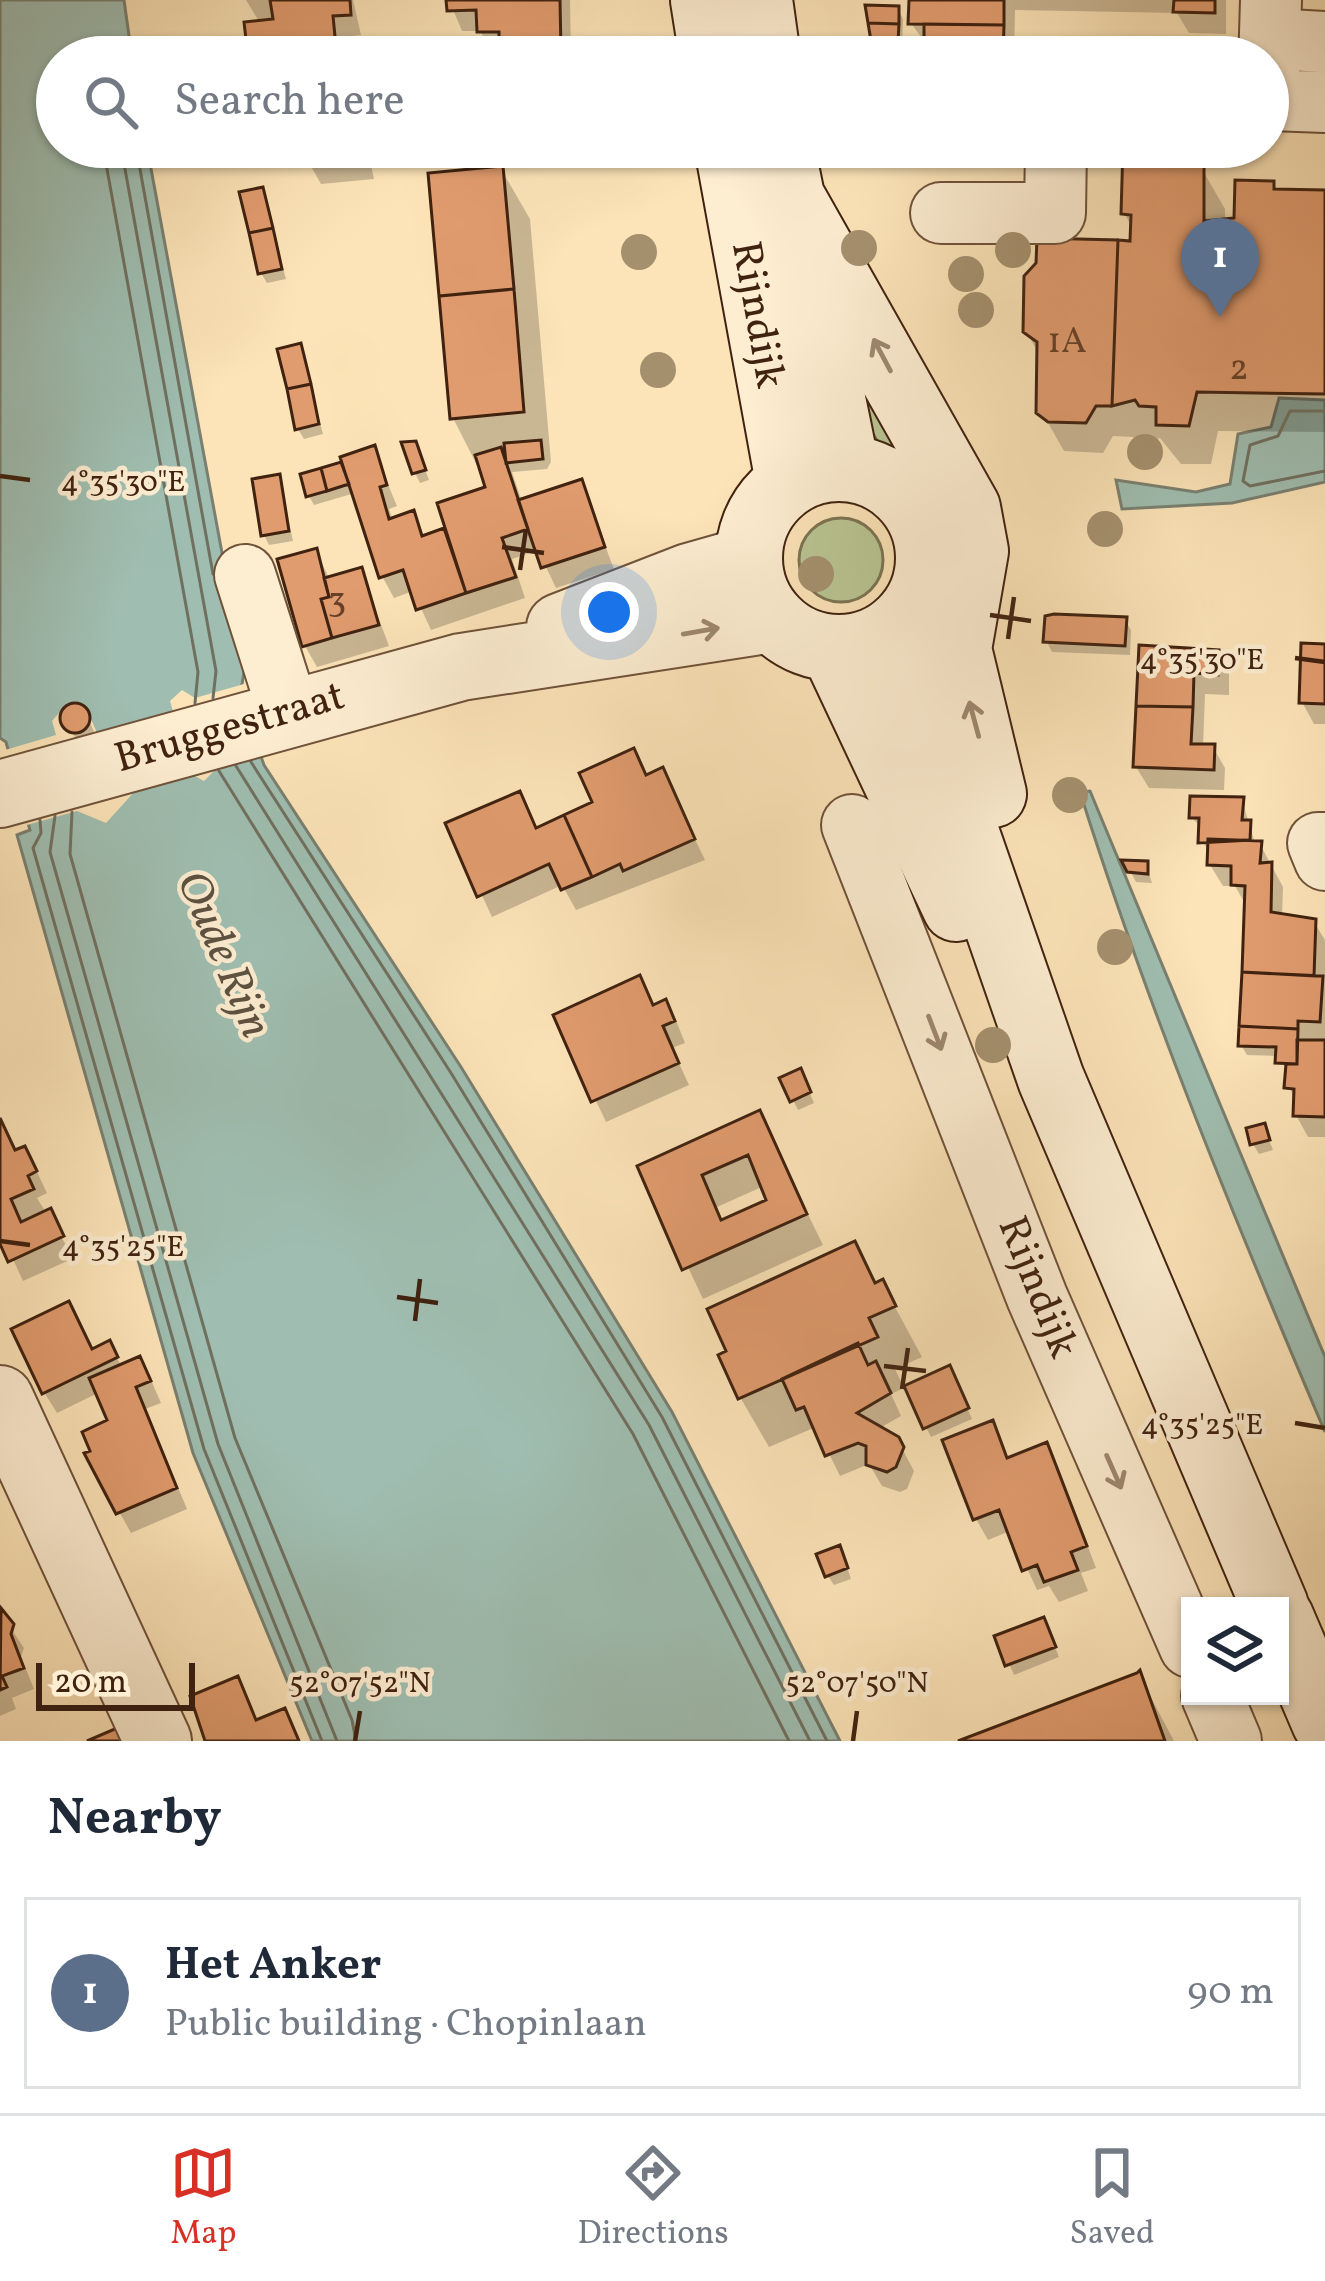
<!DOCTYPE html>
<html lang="en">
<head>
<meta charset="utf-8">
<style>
  :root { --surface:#fff; --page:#f2f2f3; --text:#1f2937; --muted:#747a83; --line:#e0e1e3; --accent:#d93025 }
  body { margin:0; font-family:Vollkorn,serif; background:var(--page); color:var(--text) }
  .controls { position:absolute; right:36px; bottom:36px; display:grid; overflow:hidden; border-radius:0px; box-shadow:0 3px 9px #0004 }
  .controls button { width:108px; height:108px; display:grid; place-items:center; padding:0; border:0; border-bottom:3px solid var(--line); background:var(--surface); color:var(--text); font:60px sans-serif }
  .scale { position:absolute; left:36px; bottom:30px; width:159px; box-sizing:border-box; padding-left:12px; border:6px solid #402210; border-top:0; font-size:33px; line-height:42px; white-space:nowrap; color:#402210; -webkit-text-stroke:9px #fdedd1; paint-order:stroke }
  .you { position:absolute; left:609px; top:612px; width:42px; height:42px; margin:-30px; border:9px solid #fff; border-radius:50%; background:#1a73e8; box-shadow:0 0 0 18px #1a73e833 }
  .badge { display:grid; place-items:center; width:78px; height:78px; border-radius:50%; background:var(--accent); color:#fff; font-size:39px; font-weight:700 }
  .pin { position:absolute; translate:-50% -99px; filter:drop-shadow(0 3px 6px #0008) }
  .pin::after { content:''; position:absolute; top:63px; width:42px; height:36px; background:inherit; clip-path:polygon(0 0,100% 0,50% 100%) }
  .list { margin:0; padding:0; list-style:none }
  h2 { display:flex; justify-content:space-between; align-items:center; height:156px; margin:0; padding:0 48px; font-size:51px }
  h2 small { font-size:39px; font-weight:400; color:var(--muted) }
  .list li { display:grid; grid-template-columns:78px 1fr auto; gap:36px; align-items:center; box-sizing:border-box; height:192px; margin:0 24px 24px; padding:0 24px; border:3px solid var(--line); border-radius:0px }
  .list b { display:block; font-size:45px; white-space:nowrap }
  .list p { margin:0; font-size:39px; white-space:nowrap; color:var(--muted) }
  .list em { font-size:39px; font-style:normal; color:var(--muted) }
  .icon { flex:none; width:66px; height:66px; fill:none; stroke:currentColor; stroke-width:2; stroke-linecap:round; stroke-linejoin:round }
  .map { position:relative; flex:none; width:1325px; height:1741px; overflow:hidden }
  .search { position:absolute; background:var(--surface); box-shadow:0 3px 9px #0004; left:36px; right:36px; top:36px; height:132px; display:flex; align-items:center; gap:30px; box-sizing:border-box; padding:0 42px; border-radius:66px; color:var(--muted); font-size:45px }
  .sheet { height:372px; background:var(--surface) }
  nav { display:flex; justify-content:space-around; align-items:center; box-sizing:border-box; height:168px; border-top:3px solid var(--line); background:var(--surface); font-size:33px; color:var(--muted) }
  nav a { display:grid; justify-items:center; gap:6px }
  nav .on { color:var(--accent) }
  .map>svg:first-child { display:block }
</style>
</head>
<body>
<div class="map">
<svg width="1325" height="1741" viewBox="0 0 1325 1741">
  <rect width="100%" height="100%" fill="#fce4b8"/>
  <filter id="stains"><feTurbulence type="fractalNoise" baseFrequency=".00167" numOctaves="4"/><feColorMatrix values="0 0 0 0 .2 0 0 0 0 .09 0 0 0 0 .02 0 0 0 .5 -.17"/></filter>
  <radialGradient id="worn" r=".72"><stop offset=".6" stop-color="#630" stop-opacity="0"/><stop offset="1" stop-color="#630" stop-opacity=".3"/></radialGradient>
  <path fill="#b9c593" stroke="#7c7452" stroke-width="3" d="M 879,390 L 918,462 L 906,469 C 879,449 867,430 859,398 Z
    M799 560a42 42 0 1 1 84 0a42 42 0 1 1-84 0Z"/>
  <path fill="#9fbeb1" stroke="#798071" stroke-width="3" d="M 0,0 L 124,0 L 132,57 L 57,57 L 57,147 L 147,147 L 244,672 L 240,697 L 264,765 L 461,1067 L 672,1412 L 840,1741 L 312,1741 L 193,1453 L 17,835 L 30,830 L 6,742 L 0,738 Z
    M 1279,398 L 1325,400 L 1325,482 L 1232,503 L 1122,509 L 1116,480 L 1196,492 L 1230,484 L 1238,434 L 1271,427 Z
    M 1090,791 L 1325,1357 L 1325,1432 C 1235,1221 1149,1011 1080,792 Z"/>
  <path fill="#fce4b8" d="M 244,684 L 266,756 L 216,769 L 204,781 L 191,774 L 136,790 L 106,823 L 77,811 L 27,825 L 5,750 L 56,735 L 52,721 L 64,707 L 75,703 L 86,708 L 98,735 L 174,715 L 170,701 L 182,690 L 195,698 Z"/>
  <path fill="#0003" fill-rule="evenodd" d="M 246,0 L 353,0 L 361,35 L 343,37 L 345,57 L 251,57 L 260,23 Z
    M 449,0 L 570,0 L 571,57 L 492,52 L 480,31 L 462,31 Z
    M 912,0 L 1226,0 L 1226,34 L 1189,33 L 1177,13 L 1015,10 L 1014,57 L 926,57 L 926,44 L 911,23 Z
    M 898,9 L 903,19 L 902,51 L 880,51 L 874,40 Z
    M 261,147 L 367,147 L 374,179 L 321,184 L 308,161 L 271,165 Z
    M 503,147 L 503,157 L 456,158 L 451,148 Z
    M 1126,147 L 1171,147 L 1180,161 L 1202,169 L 1225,209 L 1225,222 L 1237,221 L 1272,184 L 1277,192 L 1325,193 L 1325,432 L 1218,431 L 1211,464 L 1181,464 L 1160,438 L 1137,444 L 1133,437 L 1113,436 L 1103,453 L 1064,451 L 1038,405 L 1040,356 L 1026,331 L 1133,244 L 1134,231 L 1124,213 Z
    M 501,169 L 530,219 L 551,462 L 547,469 L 512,472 L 522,502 L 581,483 L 614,569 L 556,588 L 538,550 L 512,559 L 525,598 L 431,630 L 413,591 L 394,598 L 382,576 L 355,493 L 314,505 L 309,496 L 340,465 L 347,477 L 373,449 L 397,506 L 389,509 L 393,521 L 413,514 L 425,538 L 450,530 L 489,489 L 453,418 Z
    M 262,190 L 286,279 L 267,283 L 261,273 Z
    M 300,346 L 323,434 L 304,439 L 298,429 Z
    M 420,455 L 429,480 L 420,483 L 415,473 Z
    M 279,477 L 293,541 L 269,545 L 264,535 Z
    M 316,551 L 330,580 L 361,571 L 389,646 L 317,667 L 305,646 L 281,561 Z
    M 1125,620 L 1131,630 L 1130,655 L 1052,652 L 1047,642 Z
    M 1325,647 L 1325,724 L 1314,724 L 1302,702 Z
    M 1142,648 L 1217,653 L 1229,674 L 1229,695 L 1205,694 L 1203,747 L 1213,747 L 1225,768 L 1224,790 L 1149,788 L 1136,767 Z
    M 76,706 L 85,711 L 94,732 L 81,743 L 66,727 L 68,709 Z
    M 662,771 L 705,860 L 576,910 L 562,885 L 492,917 L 449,825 L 537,831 Z
    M 1242,800 L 1255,843 L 1260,844 L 1283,887 L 1282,917 L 1314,922 L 1325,940 L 1325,1137 L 1308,1137 L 1296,1115 L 1288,1073 L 1279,1056 L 1247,1055 L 1241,1045 L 1247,907 L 1235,886 L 1223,886 L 1210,865 L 1211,851 L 1201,842 L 1201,827 L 1192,818 Z
    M 1126,863 L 1146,864 L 1152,883 L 1136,882 Z
    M 639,979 L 654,1007 L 665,1003 L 677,1023 L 685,1043 L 672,1048 L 689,1085 L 606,1122 L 556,1016 Z
    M 805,1082 L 814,1103 L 798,1110 L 793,1100 Z
    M 759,1114 L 823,1245 L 703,1299 L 641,1167 ZM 764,1186 L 770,1201 L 723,1222 L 717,1207 Z
    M 0,1120 L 16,1153 L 36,1170 L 47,1193 L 37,1198 L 74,1258 L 23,1281 L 0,1231 Z
    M 1264,1127 L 1273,1150 L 1259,1154 L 1253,1144 Z
    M 854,1245 L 877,1285 L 882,1283 L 922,1357 L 895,1369 L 904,1388 L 891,1394 L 901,1416 L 878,1429 L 897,1439 L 914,1471 L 907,1489 L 900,1492 L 882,1486 L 869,1464 L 840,1476 L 816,1427 L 769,1447 L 740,1397 Z
    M 109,1344 L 122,1367 L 139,1359 L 151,1380 L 161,1403 L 145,1409 L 187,1509 L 131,1533 L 88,1455 L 111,1422 L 98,1393 L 57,1413 L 44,1392 Z
    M 954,1378 L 972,1419 L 931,1437 L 926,1427 Z
    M 992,1424 L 1009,1460 L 1046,1446 L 1058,1467 L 1096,1568 L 1081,1573 L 1088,1591 L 1059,1602 L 1049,1586 L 1037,1590 L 1010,1531 L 988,1540 L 976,1519 Z
    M 844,1558 L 851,1579 L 834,1585 L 828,1576 Z
    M 0,1612 L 24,1648 L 21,1657 L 34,1689 L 12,1698 L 16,1709 L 0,1716 Z
    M 1049,1631 L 1059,1657 L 1014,1675 L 998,1638 Z
    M 1139,1675 L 1174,1741 L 966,1741 Z"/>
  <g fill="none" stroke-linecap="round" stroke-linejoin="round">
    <path stroke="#707060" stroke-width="3" d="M 103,147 L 198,672 L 195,703
      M 121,147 L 216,671 L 213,698
      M 136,147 L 213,574
      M 1325,411 L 1290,411 L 1278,436 L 1250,445 L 1243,481 L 1250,486 L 1325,471
      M 251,762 L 451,1073 L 662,1417 L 827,1741
      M 236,766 L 649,1425 L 810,1741
      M 219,771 L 633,1434 L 789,1741
      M 72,812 L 70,854 L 235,1438 L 352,1720 L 356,1741
      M 55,816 L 50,852 L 218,1444 L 337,1741
      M 40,820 L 41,833 L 33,848 L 204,1449 L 322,1741"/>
  </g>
  <path fill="#e09b6e" stroke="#402210" stroke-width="3" fill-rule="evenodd" d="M 270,0 L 350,0 L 351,15 L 333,16 L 337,57 L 248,57 L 244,22 L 273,19 Z
    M 446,0 L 560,0 L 561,51 L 499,56 L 499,32 L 477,32 L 476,10 L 447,11 Z
    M 909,0 L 1004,0 L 1004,25 L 908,24 Z
    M 1174,0 L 1215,0 L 1215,13 L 1173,12 Z
    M 865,5 L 899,6 L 899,24 L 868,23 Z
    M 868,23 L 899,24 L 898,42 L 871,41 Z
    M 924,24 L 1004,25 L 1003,57 L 924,57 Z
    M 305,147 L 363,147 L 364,159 L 306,164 Z
    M 1123,147 L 1173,147 L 1175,156 L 1204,167 L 1204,221 L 1234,218 L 1235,180 L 1274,181 L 1274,189 L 1325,190 L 1325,394 L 1197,392 L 1189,426 L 1156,425 L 1156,407 L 1139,406 L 1135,400 L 1112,406 L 1118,240 L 1130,241 L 1131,215 L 1121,214 Z
    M 503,166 L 514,289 L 439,296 L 428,173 Z
    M 263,187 L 273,228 L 249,233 L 239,192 Z
    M 273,228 L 282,269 L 258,274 L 249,233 Z
    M 1037,238 L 1118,240 L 1112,406 L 1096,406 L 1086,423 L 1048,422 L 1036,413 L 1037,342 L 1023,332 L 1024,276 L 1036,263 Z
    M 514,289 L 524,412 L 450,419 L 439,296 Z
    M 301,343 L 311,384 L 287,389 L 277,349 Z
    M 311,384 L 319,424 L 295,430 L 287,389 Z
    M 541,440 L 543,459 L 506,463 L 504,443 Z
    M 416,441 L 426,470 L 412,474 L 401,442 Z
    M 375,445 L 387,485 L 380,487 L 389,519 L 414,510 L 422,536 L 444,528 L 466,593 L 416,610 L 403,570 L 379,578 L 340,457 Z
    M 501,447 L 528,529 L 502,538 L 516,577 L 466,593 L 437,503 L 485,487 L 475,455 Z
    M 341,462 L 349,484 L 327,491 L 321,468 Z
    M 321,468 L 327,491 L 306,497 L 300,474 Z
    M 280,474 L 289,531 L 261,536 L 252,479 Z
    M 582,479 L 605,547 L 541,568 L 518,500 Z
    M 317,548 L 329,597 L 321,599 L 332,638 L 302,647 L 277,559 Z
    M 362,567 L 379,625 L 332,638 L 321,599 L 329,597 L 324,578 Z
    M 1054,614 L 1127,617 L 1125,646 L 1043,642 L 1045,616 Z
    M 1301,643 L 1325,644 L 1325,704 L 1299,703 Z
    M 1139,645 L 1219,650 L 1218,675 L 1194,673 L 1193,707 L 1136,706 Z
    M60 718a15 15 0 1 1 30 0a15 15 0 1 1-30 0Z
    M 1136,706 L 1193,707 L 1191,744 L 1215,744 L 1214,770 L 1133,767 Z
    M 634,748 L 646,775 L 663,767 L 695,839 L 623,871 L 620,864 L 592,877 L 564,815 L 592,802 L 579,773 Z
    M 520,791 L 536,828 L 564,815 L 592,877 L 561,890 L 549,864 L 477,897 L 445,823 Z
    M 1190,796 L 1244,797 L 1242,820 L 1251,820 L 1250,840 L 1198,843 L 1199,818 L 1189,818 Z
    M 1208,839 L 1262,841 L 1260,863 L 1272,862 L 1271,912 L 1316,919 L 1314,976 L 1242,972 L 1245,886 L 1231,885 L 1231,866 L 1207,865 Z
    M 1121,860 L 1148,861 L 1148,874 L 1127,872 Z
    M 1242,972 L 1323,976 L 1320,1022 L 1298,1021 L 1298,1029 L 1239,1026 Z
    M 640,975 L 653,1005 L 666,999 L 675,1021 L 663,1026 L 679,1063 L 591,1102 L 553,1015 Z
    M 1239,1026 L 1298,1029 L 1297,1064 L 1275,1063 L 1276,1047 L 1238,1046 Z
    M 1297,1040 L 1325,1040 L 1325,1117 L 1293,1116 L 1294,1089 L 1284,1088 L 1286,1064 L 1297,1064 Z
    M 801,1068 L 811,1092 L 790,1102 L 779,1078 Z
    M 760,1110 L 807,1214 L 682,1270 L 637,1166 ZM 748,1155 L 766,1200 L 721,1220 L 702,1175 Z
    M 0,1118 L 15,1150 L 25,1146 L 37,1171 L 28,1176 L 34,1189 L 11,1199 L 21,1222 L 51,1208 L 64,1236 L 8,1262 L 0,1244 Z
    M 1265,1123 L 1270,1140 L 1250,1145 L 1246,1128 Z
    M 855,1241 L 875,1283 L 883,1279 L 896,1306 L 869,1318 L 878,1337 L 738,1399 L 718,1355 L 726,1351 L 707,1309 Z
    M 69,1301 L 92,1349 L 110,1340 L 118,1357 L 42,1394 L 11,1329 Z
    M 858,1343 L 868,1365 L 876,1361 L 891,1393 L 857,1413 L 899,1437 L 904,1447 L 896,1467 L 887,1472 L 866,1465 L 866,1446 L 858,1443 L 825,1456 L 804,1407 L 796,1410 L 782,1379 Z
    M 140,1356 L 151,1381 L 136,1387 L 177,1488 L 116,1514 L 84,1453 L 90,1451 L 82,1432 L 107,1420 L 89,1378 Z
    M 950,1365 L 969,1408 L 923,1429 L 904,1386 Z
    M 993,1420 L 1007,1458 L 1047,1442 L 1087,1546 L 1071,1552 L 1078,1570 L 1044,1582 L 1037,1565 L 1022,1571 L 999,1510 L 973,1520 L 942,1440 Z
    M 840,1545 L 848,1568 L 825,1577 L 816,1554 Z
    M 1,1608 L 14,1624 L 11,1634 L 24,1668 L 2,1676 L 7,1687 L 0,1690 Z
    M 1044,1617 L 1056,1647 L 1005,1666 L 994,1636 Z
    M 1140,1670 L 1165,1741 L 958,1741 L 1137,1673 Z
    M 238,1676 L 256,1720 L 285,1708 L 299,1741 L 205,1741 L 190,1696 Z
    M 117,1728 L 122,1741 L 87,1741 Z"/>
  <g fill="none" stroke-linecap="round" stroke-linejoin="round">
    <g stroke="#6f523a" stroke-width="64">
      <path id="minor" d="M 1271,39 L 1325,42
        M 1268,100 L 1271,0
        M 1268,100 L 1325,102
        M 941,213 L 1055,213 L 1056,147
        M 245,575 L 288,710
        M 852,825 L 1037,1297 L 1190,1647
        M 1325,843 L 1318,843 L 1325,860
        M 1212,1696 L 1231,1741"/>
    </g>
    <g stroke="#6f523a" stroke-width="70">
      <path id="tertiary" d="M 560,627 L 689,577 L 749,560
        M 0,794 L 461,667 L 772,619
        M 0,1399 L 158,1741"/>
    </g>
    <g stroke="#402210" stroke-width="70">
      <path id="secondary" d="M 704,0 L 713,57
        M 759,0 L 767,57
        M 728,147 L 789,482
        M 781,147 L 846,468
        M 790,195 L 967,508 L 975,551 L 958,649 L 993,794
        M749 558a90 90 0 1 1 180 0a90 90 0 1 1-180 0Z
        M 886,635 L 940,759 L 1051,1079 L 1275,1606
        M 834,649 L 956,908
        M 1280,1617 L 1325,1722"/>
    </g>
    <use href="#minor" stroke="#fdedd1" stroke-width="60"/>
    <use href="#tertiary" stroke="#fdedd1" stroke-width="66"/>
    <use href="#secondary" stroke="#fdedd1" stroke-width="66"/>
  </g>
  <g fill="#a5906e">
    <circle cx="859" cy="248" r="18"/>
    <circle cx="1013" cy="250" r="18"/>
    <circle cx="639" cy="252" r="18"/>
    <circle cx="966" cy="274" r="18"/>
    <circle cx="976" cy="310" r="18"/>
    <circle cx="658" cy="370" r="18"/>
    <circle cx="1145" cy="452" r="18"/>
    <circle cx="1105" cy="529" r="18"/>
    <circle cx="816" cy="574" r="18"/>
    <circle cx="1070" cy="795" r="18"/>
    <circle cx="1115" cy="947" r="18"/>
    <circle cx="993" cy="1045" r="18"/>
  </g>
  <defs><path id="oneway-shaft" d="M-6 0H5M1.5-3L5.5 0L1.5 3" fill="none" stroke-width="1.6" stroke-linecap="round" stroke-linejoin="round" transform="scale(3)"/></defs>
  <g stroke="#9e8870">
    <use href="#oneway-shaft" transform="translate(882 355) rotate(-118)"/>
    <use href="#oneway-shaft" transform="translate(701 631) rotate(-10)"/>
    <use href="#oneway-shaft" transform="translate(974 719) rotate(-105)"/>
    <use href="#oneway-shaft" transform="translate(935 1033) rotate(69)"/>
    <use href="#oneway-shaft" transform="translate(1114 1472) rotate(66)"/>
  </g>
  <path fill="none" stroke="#402210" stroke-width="4.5" d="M 0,476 L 30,480M 502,547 L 544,553M 520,570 L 526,529M 990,615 L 1031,621M 1008,639 L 1014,597M 1295,658 L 1325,662M 0,1241 L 30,1245M 397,1297 L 438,1303M 415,1321 L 420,1279M 884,1366 L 926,1371M 902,1389 L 908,1348M 1295,1423 L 1325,1428M 355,1741 L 360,1711M 853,1741 L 857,1711"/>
  <g text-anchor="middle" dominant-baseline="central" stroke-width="9" stroke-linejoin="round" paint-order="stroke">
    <g font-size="36" fill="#684028">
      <text x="1067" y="343">1A</text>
      <text x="1239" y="370">2</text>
      <text x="337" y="602">3</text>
    </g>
    <g font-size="42" fill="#402210" stroke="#fdedd1">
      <text transform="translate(756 315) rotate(80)">Rijndijk</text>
      <text transform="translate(230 729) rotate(-16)">Bruggestraat</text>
      <text transform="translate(1036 1288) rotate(68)">Rijndijk</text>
    </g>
    <g font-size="45" font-style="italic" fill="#5c5140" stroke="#fdedd1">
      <text transform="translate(222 955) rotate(67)">Oude Rijn</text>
    </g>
  </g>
  <g font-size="30" text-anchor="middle" fill="#402210" stroke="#fdedd1" stroke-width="9" stroke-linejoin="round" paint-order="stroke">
    <text x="123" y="491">4°35'30"E</text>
    <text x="1202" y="669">4°35'30"E</text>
    <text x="123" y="1256">4°35'25"E</text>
    <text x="1202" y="1434">4°35'25"E</text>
    <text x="360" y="1692">52°07'52"N</text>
    <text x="857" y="1692">52°07'50"N</text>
  </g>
  <rect width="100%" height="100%" filter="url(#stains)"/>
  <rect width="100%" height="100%" fill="url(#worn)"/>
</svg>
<div class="controls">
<button><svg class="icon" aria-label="layers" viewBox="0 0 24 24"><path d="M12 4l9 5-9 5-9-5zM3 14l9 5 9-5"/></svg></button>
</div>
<div class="scale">20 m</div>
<div class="you"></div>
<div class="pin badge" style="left:1220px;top:317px;background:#5c6f8a">1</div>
<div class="search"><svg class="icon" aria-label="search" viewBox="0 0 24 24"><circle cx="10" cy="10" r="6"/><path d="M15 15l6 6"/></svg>Search here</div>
</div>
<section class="sheet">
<h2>Nearby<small></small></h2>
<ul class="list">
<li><span class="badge" style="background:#5c6f8a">1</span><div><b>Het Anker</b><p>Public building · Chopinlaan</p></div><em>90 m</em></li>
</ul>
</section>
<nav>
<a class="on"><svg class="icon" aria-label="map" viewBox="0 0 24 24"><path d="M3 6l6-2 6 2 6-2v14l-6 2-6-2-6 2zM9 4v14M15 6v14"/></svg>Map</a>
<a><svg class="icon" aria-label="directions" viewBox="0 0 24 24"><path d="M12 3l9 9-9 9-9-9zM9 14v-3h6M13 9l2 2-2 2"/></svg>Directions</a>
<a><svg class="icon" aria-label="saved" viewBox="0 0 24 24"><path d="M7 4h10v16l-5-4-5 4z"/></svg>Saved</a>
</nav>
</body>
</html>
